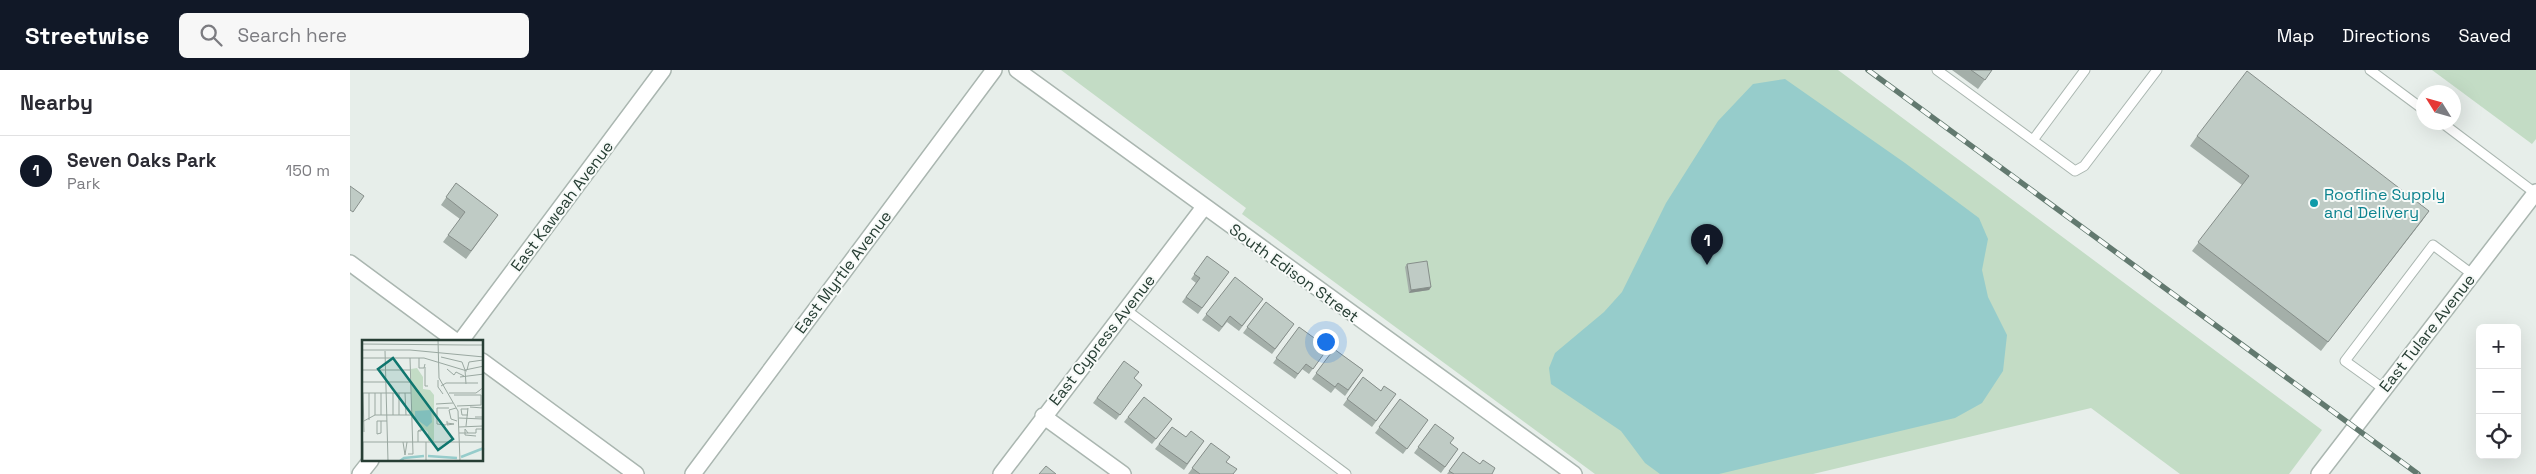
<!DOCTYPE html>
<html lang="en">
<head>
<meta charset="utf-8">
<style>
  :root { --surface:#fff; --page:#f7f7f7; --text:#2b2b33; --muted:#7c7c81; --line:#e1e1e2; --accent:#111827 }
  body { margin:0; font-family:"Space Grotesk",sans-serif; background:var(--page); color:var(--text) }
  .controls { position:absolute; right:15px; bottom:15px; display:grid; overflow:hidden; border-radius:8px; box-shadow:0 5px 20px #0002 }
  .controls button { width:45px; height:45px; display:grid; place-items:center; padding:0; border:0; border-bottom:1px solid var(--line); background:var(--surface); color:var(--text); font:25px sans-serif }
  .compass { position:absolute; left:2066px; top:15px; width:45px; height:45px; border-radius:50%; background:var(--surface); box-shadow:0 5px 20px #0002; rotate:307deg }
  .you { position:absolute; left:975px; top:271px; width:18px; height:18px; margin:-12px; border:4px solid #fff; border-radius:50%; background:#1a73e8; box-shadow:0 0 0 8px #1a73e833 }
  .badge { display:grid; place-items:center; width:32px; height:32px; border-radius:50%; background:var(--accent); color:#fff; font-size:16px; font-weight:700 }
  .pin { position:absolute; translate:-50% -41px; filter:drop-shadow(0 1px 2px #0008) }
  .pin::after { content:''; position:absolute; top:26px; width:18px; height:15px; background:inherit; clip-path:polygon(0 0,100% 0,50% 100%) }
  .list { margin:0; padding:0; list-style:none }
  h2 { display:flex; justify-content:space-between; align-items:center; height:65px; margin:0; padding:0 20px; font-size:21px }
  h2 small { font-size:16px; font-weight:400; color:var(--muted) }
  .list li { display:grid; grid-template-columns:32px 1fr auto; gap:15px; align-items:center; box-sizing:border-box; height:70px; padding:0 20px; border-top:1px solid var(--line) }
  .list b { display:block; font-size:19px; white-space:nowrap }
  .list p { margin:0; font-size:16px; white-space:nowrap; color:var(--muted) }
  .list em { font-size:16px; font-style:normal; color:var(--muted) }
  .icon { flex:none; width:28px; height:28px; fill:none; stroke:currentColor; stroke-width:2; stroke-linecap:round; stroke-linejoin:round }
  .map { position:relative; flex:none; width:2186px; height:404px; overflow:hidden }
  header { display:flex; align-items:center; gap:30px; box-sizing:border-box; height:70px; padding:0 25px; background:var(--accent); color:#fff }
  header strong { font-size:24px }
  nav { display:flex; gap:28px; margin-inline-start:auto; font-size:18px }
  .search { width:350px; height:45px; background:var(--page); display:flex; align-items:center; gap:12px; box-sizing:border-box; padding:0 18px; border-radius:8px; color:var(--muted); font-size:19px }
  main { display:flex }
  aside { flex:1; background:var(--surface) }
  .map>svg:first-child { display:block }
</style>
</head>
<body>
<header>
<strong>Streetwise</strong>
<div class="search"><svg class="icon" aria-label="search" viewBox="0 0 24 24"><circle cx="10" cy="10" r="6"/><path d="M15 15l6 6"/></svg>Search here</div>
<nav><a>Map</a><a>Directions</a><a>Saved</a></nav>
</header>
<main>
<aside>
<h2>Nearby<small></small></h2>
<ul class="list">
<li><span class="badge">1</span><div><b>Seven Oaks Park</b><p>Park</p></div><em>150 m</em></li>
</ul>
</aside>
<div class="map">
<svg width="2186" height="404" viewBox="0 0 2186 404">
  <rect width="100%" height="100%" fill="#e7eeea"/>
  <path fill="#c3dcc5" d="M 711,0 L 1488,0 L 1972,360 L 1939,404 L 1830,404 L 1741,338 L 1463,404 L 1245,404 L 892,144 L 896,138 Z
    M 2082,0 L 2186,0 L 2186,69 L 2182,74 Z"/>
  <path fill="#96cccb" d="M 1435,9 L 1555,93 L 1629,148 L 1638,169 L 1632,200 L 1638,227 L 1657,265 L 1653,301 L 1632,333 L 1605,348 L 1369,404 L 1310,404 L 1295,393 L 1271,361 L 1201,314 L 1199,298 L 1205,283 L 1254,242 L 1272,222 L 1316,133 L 1368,51 L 1403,14 Z"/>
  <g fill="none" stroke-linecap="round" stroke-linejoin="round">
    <g stroke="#aab6b0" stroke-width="11">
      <path id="service" d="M 1587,0 L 1725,101 L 1734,96 L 1807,0
        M 2020,0 L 2074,40
        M 2091,52 L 2185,123
        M 1683,70 L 1735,0
        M 775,239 L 996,404
        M 2034,319 L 1995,291 L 2083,175 L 2122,204"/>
    </g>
    <g stroke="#aab6b0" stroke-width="18">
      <path id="minor" d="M 667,0 L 1224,404
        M 0,193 L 107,272
        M 110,272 L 313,0
        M 132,291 L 286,404
        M 693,346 L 773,404
        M 10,404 L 21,390
        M 343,404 L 644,0
        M 651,404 L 854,137"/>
    </g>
    <g stroke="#aab6b0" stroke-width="18">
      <path id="tertiary" d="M 1969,404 L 2186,122"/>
    </g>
    <use href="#service" stroke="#fff" stroke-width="9"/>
    <use href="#minor" stroke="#fff" stroke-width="15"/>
    <use href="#tertiary" stroke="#fff" stroke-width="15"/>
    <g stroke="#62796f" stroke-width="5.5">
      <path id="rail" d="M 1518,0 L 2068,404"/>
    </g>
    <use href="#rail" stroke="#f7faf8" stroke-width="4" stroke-dasharray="11" stroke-linecap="butt"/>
  </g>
  <path fill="#a4afa9" d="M 1602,0 L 1642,0 L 1628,19 Z
    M 1847,66 L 2079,141 L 1971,281 L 1842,181 L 1892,115 L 1840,76 Z
    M 106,113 L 148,145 L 116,189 L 93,172 L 110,149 L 91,135 Z
    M 857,186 L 879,202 L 848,244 L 832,232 L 846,213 L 841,209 Z
    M 1057,194 L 1081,217 L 1079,220 L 1059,223 L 1055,197 Z
    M 885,207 L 913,229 L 889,261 L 877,252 L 869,262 L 852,250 Z
    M 916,232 L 944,254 L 922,284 L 893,263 Z
    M 949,257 L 978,278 L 959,304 L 952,299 L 945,309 L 923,293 Z
    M 984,279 L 1013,300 L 995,326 L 985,318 L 981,323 L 962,309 Z
    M 774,291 L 784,309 L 792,315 L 766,350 L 743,333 Z
    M 1013,307 L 1031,321 L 1046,324 L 1022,357 L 993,335 Z
    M 794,327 L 822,349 L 802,374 L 774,352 Z
    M 1050,329 L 1078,350 L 1053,384 L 1025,363 Z
    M 1085,354 L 1100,373 L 1108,379 L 1091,403 L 1064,383 Z
    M 822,357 L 836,367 L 854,371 L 834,400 L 805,379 Z
    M 861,373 L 876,392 L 883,404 L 838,404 Z
    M 1113,382 L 1142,404 L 1097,404 Z"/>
  <path fill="#868e8a" d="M 2079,141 L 2072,151 L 1971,281 L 1978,272 Z
    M 1081,217 L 1079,220 L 1059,223 L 1061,220 Z"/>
  <path fill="#bfcbc5" stroke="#868e8a" d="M 1621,0 L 1642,0 L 1635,10 Z
    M 1897,1 L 2079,141 L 1978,272 L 1848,172 L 1899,106 L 1847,66 Z
    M 106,113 L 148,145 L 121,181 L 98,165 L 115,142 L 96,127 Z
    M 0,116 L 14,126 L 3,142 L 0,140 Z
    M 857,186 L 879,202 L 852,238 L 836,227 L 850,208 L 844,204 Z
    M 1077,191 L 1081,217 L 1061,220 L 1057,194 Z
    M 885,207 L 913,229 L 892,256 L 880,246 L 872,257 L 856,244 Z
    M 916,232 L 944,254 L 925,279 L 897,257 Z
    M 949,257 L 978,278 L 963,299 L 956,294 L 948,304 L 926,288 Z
    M 984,279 L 1013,300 L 998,320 L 988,313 L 985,317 L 966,303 Z
    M 774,291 L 789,302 L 784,308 L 792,315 L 770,345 L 747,328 Z
    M 1013,307 L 1031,321 L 1034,316 L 1046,324 L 1026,351 L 997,329 Z
    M 794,327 L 822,349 L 806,369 L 778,347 Z
    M 1050,329 L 1078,350 L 1057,379 L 1029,357 Z
    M 1085,354 L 1104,368 L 1100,373 L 1108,379 L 1095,397 L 1068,377 Z
    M 822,357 L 836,367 L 841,361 L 854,371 L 837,394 L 809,374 Z
    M 861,373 L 880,387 L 876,392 L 887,399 L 883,404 L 850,404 L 842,398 Z
    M 1113,382 L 1130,394 L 1133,390 L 1145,398 L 1142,404 L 1104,404 L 1099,401 Z
    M 696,396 L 706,404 L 689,404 Z"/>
  <circle fill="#0f9aa8" stroke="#f7faf8" stroke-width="2" cx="1964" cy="133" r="5"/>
  <g text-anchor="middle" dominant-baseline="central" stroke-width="4" stroke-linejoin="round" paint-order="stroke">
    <g font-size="16" fill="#0d838f" stroke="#f7faf8" text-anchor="start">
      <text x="1974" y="124">Roofline Supply<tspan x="1974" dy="18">and Delivery</tspan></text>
    </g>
    <g font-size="16" fill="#273e34" stroke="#f7faf8">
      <text transform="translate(212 136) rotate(-53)">East Kaweah Avenue</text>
      <text transform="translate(493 202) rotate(-53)">East Myrtle Avenue</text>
      <text transform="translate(944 203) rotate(36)">South Edison Street</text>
      <text transform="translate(2077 263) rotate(-52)">East Tulare Avenue</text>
      <text transform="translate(752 270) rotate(-52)">East Cypress Avenue</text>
    </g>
  </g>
  <g transform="translate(12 270)">
    <rect width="121" height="121" fill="#e7eeea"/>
    <path d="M 55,28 L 61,37 L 61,49 L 68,50 L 72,55 L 72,101 L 66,101 L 66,92 L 50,78 L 49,29 Z" fill="#c3dcc5"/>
    <path d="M 69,70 L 70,82 L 65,87 L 53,78 L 53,71 Z" fill="#96cccb"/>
    <path fill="none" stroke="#96cccb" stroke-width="2.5" d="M 66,116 L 95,118M 99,117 L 122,108M 38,121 L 42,118 L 62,116"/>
    <path fill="none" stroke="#9aa8a1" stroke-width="1" d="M 76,0 L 77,38 L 96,71 L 98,121M 79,0 L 95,0M 0,4 L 105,5M 105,5 L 122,5M 0,10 L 48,10 L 122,17M 23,11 L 26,121M 79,17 L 100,22 L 103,30M 0,18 L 62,18 L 105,31M 57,18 L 57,28 L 62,28 L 63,24M 63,27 L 63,46 L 66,46M 85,29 L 92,35 L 94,32 L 102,36M 0,30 L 48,30M 105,30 L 107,22 L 121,20M 98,37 L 122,34M 76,40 L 76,47 L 81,54M 0,42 L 49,42M 104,44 L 103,30 L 122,26M 79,46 L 84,43 L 116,43M 0,53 L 49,53M 1,53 L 2,92M 7,53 L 7,80M 13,53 L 13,75M 19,53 L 19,75M 31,53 L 31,75M 37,53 L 37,75M 43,53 L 44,75M 87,53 L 114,53 L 122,47M 92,55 L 119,55 L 119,65 L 95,66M 74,64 L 91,63M 108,67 L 121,68 L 121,77 L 113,77M 94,68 L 87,70 L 89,79 L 95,81M 106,75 L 100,75 L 99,69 L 106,69M 97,78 L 121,79 L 121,86 L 97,87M 19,81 L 19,93 L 15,94 L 15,81 L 25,81M 85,81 L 85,85 L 92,84 L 85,83M 0,82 L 13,75 L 50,75M 84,85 L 75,84 L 75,68 L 87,68M 104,86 L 106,68M 56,91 L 60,89 L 59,91 L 56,91 L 56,102M 97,93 L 114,93 L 114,89 L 122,89M 106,93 L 103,89 L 103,95 L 114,96M 0,102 L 122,102M 41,102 L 43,115 L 45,102M 64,102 L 64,121M 46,114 L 51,114 L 48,18M 1,121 L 1,102"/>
    <path fill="#0f766e" fill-opacity="0.15" stroke="#0f766e" stroke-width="2.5" d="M 31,18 L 91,99 L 76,110 L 16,29 Z"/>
    <rect width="121" height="121" fill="none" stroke="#273e34" stroke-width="2.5"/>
  </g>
</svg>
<div class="controls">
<button>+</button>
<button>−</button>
<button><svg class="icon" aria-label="locate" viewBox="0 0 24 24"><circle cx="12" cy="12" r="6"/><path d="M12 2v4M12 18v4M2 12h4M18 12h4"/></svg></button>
</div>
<svg class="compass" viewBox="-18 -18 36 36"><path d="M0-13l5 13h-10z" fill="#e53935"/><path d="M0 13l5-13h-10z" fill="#7c7c81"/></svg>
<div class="you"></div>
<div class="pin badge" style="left:1357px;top:195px">1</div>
</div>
</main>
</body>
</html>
